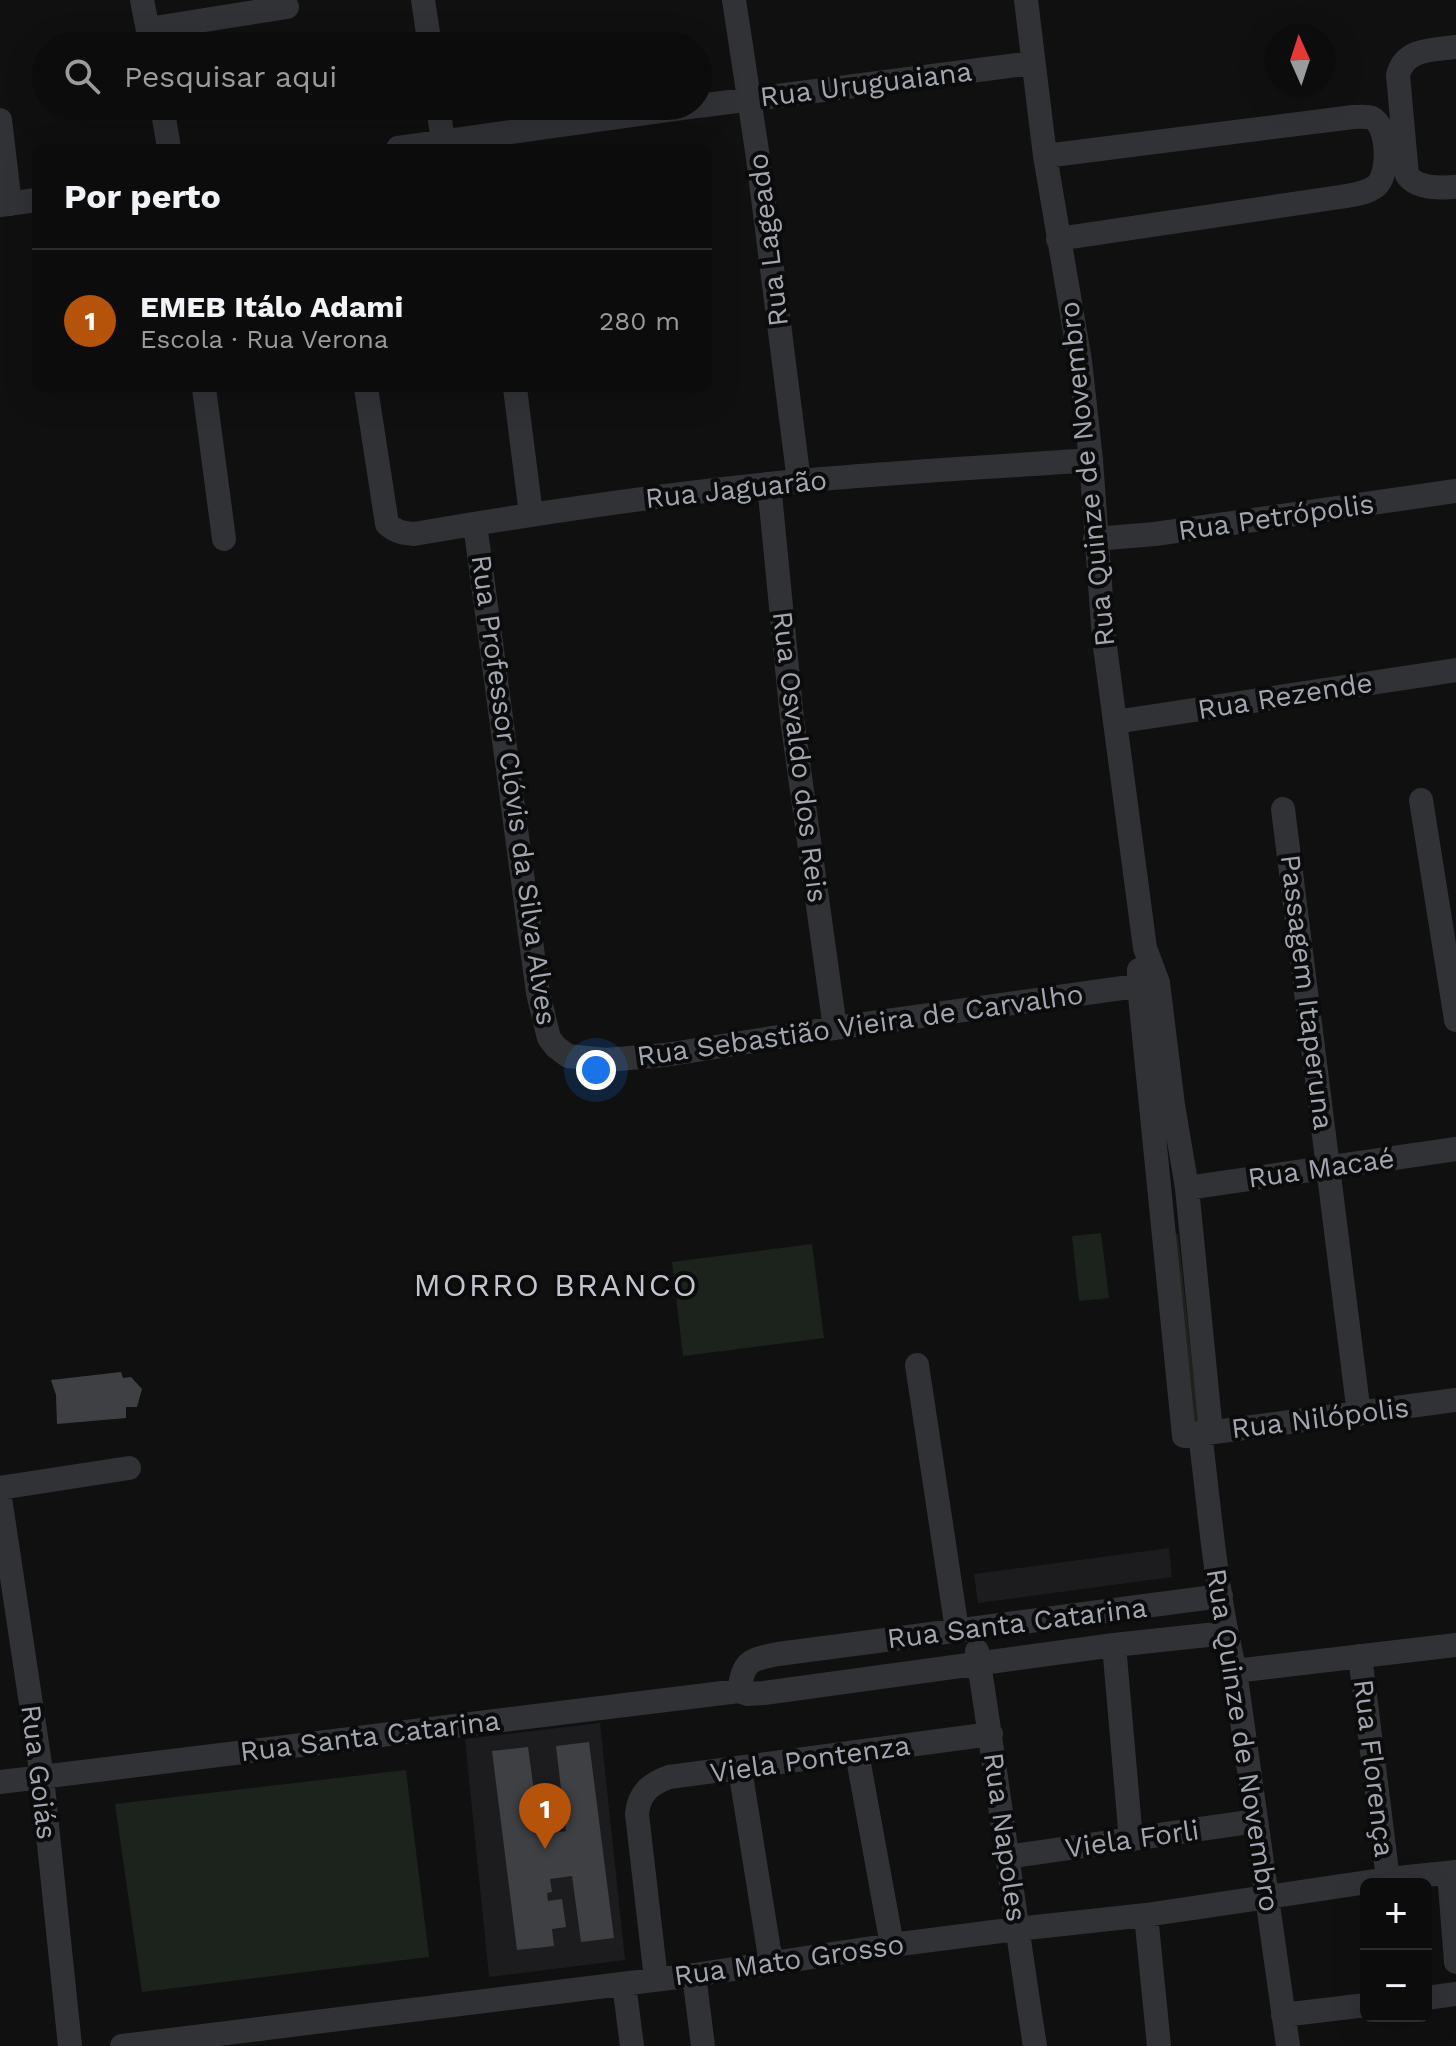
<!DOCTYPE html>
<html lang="pt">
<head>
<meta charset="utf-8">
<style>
  :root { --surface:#0c0c0d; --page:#151516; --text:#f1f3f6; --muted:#9a9b9d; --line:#2c2c2e; --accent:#b45309 }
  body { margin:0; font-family:"Work Sans",sans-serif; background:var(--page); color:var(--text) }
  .controls { position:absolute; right:24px; bottom:24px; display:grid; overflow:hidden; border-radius:12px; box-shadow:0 8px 32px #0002 }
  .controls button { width:72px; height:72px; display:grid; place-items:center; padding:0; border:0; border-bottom:2px solid var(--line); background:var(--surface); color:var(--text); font:40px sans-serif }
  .compass { position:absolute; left:1264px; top:24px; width:72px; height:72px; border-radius:50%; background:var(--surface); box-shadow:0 8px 32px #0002; rotate:357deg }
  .you { position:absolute; left:596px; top:1070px; width:28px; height:28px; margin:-20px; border:6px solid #fff; border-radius:50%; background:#1a73e8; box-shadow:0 0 0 12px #1a73e833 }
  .badge { display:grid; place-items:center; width:52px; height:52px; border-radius:50%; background:var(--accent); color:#fff; font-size:26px; font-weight:700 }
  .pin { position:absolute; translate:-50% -66px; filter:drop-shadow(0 2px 4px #0008) }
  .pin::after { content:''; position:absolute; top:42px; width:28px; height:24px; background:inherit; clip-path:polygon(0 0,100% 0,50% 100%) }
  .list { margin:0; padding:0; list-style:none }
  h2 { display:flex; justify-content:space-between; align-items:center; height:104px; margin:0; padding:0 32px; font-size:34px }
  h2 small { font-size:26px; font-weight:400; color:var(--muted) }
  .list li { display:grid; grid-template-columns:52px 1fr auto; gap:24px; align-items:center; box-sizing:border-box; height:144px; padding:0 32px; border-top:2px solid var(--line) }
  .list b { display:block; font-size:30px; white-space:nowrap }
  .list p { margin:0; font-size:26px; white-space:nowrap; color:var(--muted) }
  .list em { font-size:26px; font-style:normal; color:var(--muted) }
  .icon { flex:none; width:44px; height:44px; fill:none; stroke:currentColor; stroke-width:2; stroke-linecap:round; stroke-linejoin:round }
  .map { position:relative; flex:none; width:1456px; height:2046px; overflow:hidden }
  .search { position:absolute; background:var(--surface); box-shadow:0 8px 32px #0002; left:32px; top:32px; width:680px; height:88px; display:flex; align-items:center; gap:20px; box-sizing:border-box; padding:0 28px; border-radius:44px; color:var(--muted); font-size:30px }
  .panel { position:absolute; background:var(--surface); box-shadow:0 8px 32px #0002; left:32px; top:144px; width:680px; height:248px; border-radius:12px }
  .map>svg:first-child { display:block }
</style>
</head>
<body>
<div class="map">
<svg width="1456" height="2046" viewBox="0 0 1456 2046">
  <rect width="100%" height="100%" fill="#101011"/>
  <path fill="#1c1c1e" d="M 1169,1548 L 1172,1577 L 978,1603 L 974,1574 Z
    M 600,1723 L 625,1960 L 489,1977 L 465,1739 Z"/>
  <path fill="#1c231d" d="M 1101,1233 L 1109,1298 L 1079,1301 L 1072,1236 Z
    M 1170,1234 L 1178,1234 L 1199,1425 L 1190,1424 Z
    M 812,1244 L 824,1338 L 683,1356 L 672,1262 Z
    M 406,1770 L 429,1957 L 142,1992 L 115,1804 Z"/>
  <path fill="#3f4044" d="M 121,1372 L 123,1378 L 131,1377 L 142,1389 L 137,1407 L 126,1407 L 126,1418 L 57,1424 L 56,1395 L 51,1380 Z
    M 589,1742 L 614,1938 L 581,1942 L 572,1876 L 550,1879 L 552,1892 L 547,1893 L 548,1901 L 562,1899 L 566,1927 L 552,1929 L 554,1946 L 517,1950 L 492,1751 L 528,1747 L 540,1835 L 566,1831 L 556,1746 Z"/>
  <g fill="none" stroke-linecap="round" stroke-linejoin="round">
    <path stroke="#313236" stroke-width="24" d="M 142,0 L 151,46
      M 423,0 L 430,46
      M 734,0 L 757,151 L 799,481
      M 1026,0 L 1045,156 L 1080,361 L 1091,460 L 1104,639 L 1145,948 L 1158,983 L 1173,1105 L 1187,1188 L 1211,1432
      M 148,29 L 287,7
      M 1456,47 C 1433,50 1405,48 1398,75 L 1407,175 C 1417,189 1440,188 1456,187
      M 162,106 L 169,148
      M 438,106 L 443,142
      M 698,106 L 1033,63
      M 0,120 L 10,204
      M 398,148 L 696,106
      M 1045,156 L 1353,117 C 1359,117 1367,116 1372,118 C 1389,126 1390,175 1376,186 C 1366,194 1352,195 1340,197 L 1058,239
      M 0,205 L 36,200
      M 204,388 L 224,539
      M 366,388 L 387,524 C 396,532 403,533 414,534 C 542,512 670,493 799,481 C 896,472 994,467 1091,460
      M 515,388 L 531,514
      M 769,484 L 792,719 L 835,1028
      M 475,524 L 538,993 L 549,1038 L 556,1047 L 568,1056 L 606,1060 L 665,1055 L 835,1028 L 1158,983
      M 1095,539 L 1155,534 L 1456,491
      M 1115,722 L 1456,670
      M 1421,800 L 1456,1020
      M 1283,809 L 1359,1414
      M 1139,970 L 1139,986 L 1184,1436 L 1456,1400
      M 1187,1188 L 1456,1149
      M 917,1365 L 957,1630
      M 1200,1433 C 1210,1513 1216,1594 1235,1671 L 1288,2046
      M 0,1488 L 129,1468
      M 0,1498 L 42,1777 L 70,2046
      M 1114,1645 L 1131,1840
      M 977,1651 C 998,1782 1014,1914 1035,2046
      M 1360,1656 L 1388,1879
      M 1235,1671 L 1456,1645
      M 739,1691 C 744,1660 749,1660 778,1654 L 1221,1596
      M 857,1753 L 892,1945
      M 740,1769 L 771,1963
      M 0,1782 L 739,1691 L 748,1694 L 764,1693 L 1114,1645 L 1226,1633
      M 1007,1857 L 1256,1821
      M 1449,1873 L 1456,1962
      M 1146,1915 L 1159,2046
      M 694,1975 L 703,2046
      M 656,1979 L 637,1814 C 639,1793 650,1784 669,1777 L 991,1734
      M 624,1984 L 632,2046
      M 1426,1998 L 1456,1994
      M 1283,2015 L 1366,2005
      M 122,2046 L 694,1975 L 892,1945 L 1017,1929 L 1146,1915 L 1388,1879 L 1456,1872"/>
  </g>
  <g text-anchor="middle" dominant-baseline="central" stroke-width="8" stroke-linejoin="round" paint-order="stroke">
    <g font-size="28" fill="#a1a6b1" stroke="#0b0b0c">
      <text transform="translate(866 84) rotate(-7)">Rua Uruguaiana</text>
      <text transform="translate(768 240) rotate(-97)">Rua Lageado</text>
      <text transform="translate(1087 474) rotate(-96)">Rua Quinze de Novembro</text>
      <text transform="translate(736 489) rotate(-6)">Rua Jaguarão</text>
      <text transform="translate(1276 517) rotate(-8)">Rua Petrópolis</text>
      <text transform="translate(1285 696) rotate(-9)">Rua Rezende</text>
      <text transform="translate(800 757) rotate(83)">Rua Osvaldo dos Reis</text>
      <text transform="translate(514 790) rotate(82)">Rua Professor Clóvis da Silva Alves</text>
      <text transform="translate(1307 992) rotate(83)">Passagem Itaperuna</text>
      <text transform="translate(860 1025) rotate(-8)">Rua Sebastião Vieira de Carvalho</text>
      <text transform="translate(1321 1168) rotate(-8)">Rua Macaé</text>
      <text transform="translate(1320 1418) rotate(-7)">Rua Nilópolis</text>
      <text transform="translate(1017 1623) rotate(-7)">Rua Santa Catarina</text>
      <text transform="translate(370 1736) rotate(-7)">Rua Santa Catarina</text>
      <text transform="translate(1243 1740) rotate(81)">Rua Quinze de Novembro</text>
      <text transform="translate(810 1759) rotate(-8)">Viela Pontenza</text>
      <text transform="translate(1374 1768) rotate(83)">Rua Florença</text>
      <text transform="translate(39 1772) rotate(83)">Rua Goiás</text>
      <text transform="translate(1005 1837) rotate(82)">Rua Napoles</text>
      <text transform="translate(1132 1839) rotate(-8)">Viela Forli</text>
      <text transform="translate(789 1960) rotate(-8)">Rua Mato Grosso</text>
    </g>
    <g font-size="32" letter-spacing="2" fill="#c2c5ce" stroke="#0b0b0c">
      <text x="556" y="1285">MORRO BRANCO</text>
    </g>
  </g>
</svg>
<div class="controls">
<button>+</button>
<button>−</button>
</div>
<svg class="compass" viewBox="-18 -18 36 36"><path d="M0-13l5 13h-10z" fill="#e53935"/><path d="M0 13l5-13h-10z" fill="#9a9b9d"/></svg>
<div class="you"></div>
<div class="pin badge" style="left:545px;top:1849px">1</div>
<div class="search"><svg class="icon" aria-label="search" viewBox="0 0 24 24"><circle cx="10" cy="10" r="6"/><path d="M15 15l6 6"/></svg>Pesquisar aqui</div>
<section class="panel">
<h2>Por perto<small></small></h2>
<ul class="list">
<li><span class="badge">1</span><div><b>EMEB Itálo Adami</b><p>Escola · Rua Verona</p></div><em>280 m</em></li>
</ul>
</section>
</div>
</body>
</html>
